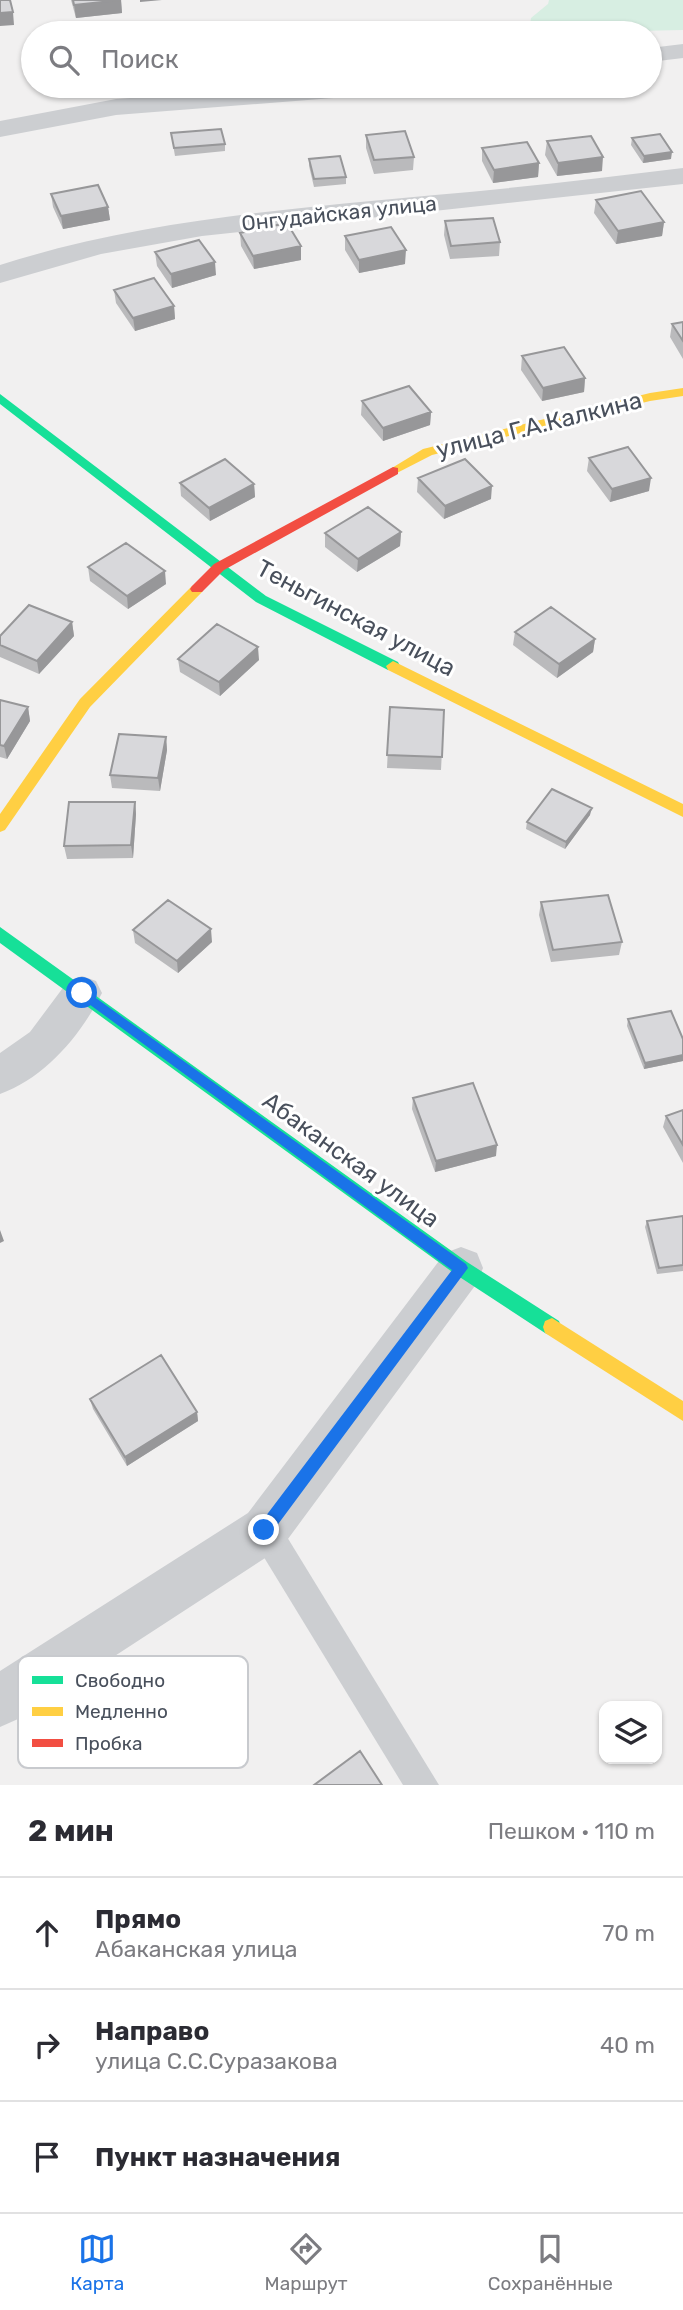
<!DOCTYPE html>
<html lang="ru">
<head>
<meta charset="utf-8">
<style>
  :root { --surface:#fff; --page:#f7f7f7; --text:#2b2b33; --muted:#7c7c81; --line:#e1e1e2; --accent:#1a73e8 }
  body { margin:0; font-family:Rubik,sans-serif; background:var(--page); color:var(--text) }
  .controls { position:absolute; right:21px; bottom:21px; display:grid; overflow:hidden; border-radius:14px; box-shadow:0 2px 5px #0004 }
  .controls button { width:63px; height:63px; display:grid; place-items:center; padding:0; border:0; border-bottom:2px solid var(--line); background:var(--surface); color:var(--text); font:35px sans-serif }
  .stop { position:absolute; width:21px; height:21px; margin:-16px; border:5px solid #1a73e8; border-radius:50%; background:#fff }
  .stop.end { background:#1a73e8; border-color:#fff; box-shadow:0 2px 7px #0008 }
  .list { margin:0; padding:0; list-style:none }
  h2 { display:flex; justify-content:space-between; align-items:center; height:91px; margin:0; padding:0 28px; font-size:30px }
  h2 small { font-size:23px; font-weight:400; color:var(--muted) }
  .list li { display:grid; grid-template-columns:46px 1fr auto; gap:21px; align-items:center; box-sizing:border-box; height:112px; padding:0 28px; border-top:2px solid var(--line) }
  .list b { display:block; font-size:26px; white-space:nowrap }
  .list p { margin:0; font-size:23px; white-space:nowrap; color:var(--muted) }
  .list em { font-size:23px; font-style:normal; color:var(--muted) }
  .icon { flex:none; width:38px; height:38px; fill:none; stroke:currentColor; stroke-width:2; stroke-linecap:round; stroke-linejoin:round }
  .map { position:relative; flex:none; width:683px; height:1785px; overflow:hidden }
  .search { position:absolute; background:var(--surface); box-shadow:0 2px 5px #0004; left:21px; right:21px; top:21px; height:77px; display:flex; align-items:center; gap:18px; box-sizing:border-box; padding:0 24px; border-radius:38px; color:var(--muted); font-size:26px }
  .sheet { height:427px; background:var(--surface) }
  nav { display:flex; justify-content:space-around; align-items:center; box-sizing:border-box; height:98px; border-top:2px solid var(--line); background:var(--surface); font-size:19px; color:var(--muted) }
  nav a { display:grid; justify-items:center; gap:4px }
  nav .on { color:var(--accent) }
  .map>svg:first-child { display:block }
</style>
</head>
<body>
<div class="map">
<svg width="683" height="1785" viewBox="0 0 683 1785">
  <rect width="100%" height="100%" fill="#f1f0f0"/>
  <path fill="#d7eee2" d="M 549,0 L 683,0 L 683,30 L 546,33 L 530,25 L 531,18 L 548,4 Z"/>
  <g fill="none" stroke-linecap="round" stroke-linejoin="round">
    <path fill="#ccced1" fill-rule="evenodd" d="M 265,1514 L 276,1519 L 439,1785 L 403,1785 L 254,1541 L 249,1530 L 254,1519 Z"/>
    <path fill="#ccced1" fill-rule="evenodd" d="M 683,44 L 683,58 L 650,62 L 650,48 Z
      M 289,86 L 397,86 L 393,91 L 384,94 L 116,115 L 0,137 L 0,121 L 116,99 Z
      M 683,168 L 683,184 L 202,236 L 101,254 L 0,283 L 0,265 C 142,220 288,209 435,195 C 518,188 600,178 683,168 Z
      M 82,976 L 96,981 L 102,993 C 81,1035 45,1078 0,1094 L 0,1053 L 30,1032 L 68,981 Z
      M 461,1247 L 477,1253 L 483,1268 L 477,1283 L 282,1547 L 18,1719 L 0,1727 L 0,1671 L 248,1513 L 445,1253 Z"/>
    <path fill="#16e098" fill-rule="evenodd" d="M 0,394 L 266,596 L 398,662 L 400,666 L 398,670 L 388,670 L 256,602 L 0,404 Z
      M 0,927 L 467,1262 L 559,1321 L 561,1327 L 559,1333 L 552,1336 L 545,1333 L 455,1274 L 0,943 Z"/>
    <path fill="#ffcf43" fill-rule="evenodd" d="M 683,388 L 683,396 L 650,401 L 432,455 L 393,475 L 387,471 L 423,449 L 650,393 Z
      M 197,584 L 202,586 L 204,589 L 202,592 L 90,707 L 5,830 L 0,832 L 0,814 L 80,699 L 192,586 Z
      M 393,661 L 683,804 L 683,817 L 388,670 L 386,666 Z
      M 552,1318 L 683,1401 L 683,1421 L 545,1333 L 543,1327 L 545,1321 Z"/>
    <path fill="#f24e42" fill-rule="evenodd" d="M 393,467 L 398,468 L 398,474 L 224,570 L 202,592 L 192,592 L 190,589 L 192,586 L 214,564 Z"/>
  </g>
  <path fill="#bababc" d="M 71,0 L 121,0 L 122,13 L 76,18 Z
    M 171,133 L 225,144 L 225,151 L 175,156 Z
    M 366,135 L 414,157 L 413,170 L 374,174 L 366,148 Z
    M 632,138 L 671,159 L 643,163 L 631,145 Z
    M 547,141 L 602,171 L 557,176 L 545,155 Z
    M 482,148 L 539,163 L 538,177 L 493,183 L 482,161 Z
    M 309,159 L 346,177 L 346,184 L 314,187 L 309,166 Z
    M 51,194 L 108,207 L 110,220 L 63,229 L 53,207 Z
    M 596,200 L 664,222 L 662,236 L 616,244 L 594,213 Z
    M 445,221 L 500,242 L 499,256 L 450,259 L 444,235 Z
    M 240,233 L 301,246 L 301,260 L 254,269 L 241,246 Z
    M 345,236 L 405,264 L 359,273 L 345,250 Z
    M 155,252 L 216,275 L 172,288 L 157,266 Z
    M 114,290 L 174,306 L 175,319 L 135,331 L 116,303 Z
    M 683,322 L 683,359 L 670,337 L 672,324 Z
    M 522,356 L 585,378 L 584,392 L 542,401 L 521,370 Z
    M 362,401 L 431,412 L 430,425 L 383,441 L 361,415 Z
    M 589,458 L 649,491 L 610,502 L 587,471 Z
    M 418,478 L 491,499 L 444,519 L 417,492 Z
    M 180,483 L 254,484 L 255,497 L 210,521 L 181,496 Z
    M 401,532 L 400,546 L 357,572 L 325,547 L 325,533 Z
    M 88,567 L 166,584 L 128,609 L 90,581 Z
    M 72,622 L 74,636 L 39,674 L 0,657 L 0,636 Z
    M 515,632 L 595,639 L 593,652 L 557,678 L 513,645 Z
    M 178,659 L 259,660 L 220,696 L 180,672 Z
    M 0,700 L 28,707 L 30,721 L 7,759 L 0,757 Z
    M 390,707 L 444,710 L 441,770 L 387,768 Z
    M 166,737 L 167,750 L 160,791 L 112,788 L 110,775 Z
    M 135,802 L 136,814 L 133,858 L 67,859 L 64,846 Z
    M 590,815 L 565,849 L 526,829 L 527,822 Z
    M 541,902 L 622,942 L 619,955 L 551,962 L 539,915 Z
    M 133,930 L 212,942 L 178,973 L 135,943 Z
    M 628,1019 L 683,1039 L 683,1061 L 644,1069 L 627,1026 Z
    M 413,1098 L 496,1156 L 435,1172 L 412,1109 Z
    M 683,1110 L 683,1163 L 663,1127 L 666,1116 Z
    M 683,1216 L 683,1271 L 657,1274 L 645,1227 L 647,1221 Z
    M 90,1399 L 197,1412 L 198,1421 L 127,1466 L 93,1409 Z"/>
  <path fill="#979799" d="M 121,0 L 122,13 L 76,18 L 74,5 Z
    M 140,0 L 162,0 L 140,2 Z
    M 13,12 L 14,25 L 0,26 L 0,13 Z
    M 672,152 L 671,159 L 643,163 L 644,156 Z
    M 603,157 L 602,171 L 557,176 L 558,163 Z
    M 539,163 L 538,177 L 493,183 L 494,170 Z
    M 108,207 L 110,220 L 63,229 L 61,216 Z
    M 664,222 L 662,236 L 616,244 L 618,231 Z
    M 301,246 L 301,260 L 254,269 L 253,256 Z
    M 406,250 L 405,264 L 359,273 L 359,260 Z
    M 215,262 L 216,275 L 172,288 L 171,274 Z
    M 174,306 L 175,319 L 135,331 L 133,318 Z
    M 585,378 L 584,392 L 542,401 L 543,388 Z
    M 431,412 L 430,425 L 383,441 L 383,428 Z
    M 651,478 L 649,491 L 610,502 L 612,489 Z
    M 254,484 L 255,497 L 210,521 L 209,508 Z
    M 492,486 L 491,499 L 444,519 L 445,506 Z
    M 401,532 L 400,546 L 357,572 L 358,559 Z
    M 165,571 L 166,584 L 128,609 L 127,596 Z
    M 72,622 L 74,636 L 39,674 L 37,661 Z
    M 595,639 L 593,652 L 557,678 L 559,664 Z
    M 258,647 L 259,660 L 220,696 L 219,682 Z
    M 28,707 L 30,721 L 7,759 L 4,746 Z
    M 166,737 L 167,750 L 160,791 L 158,778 Z
    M 135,802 L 136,814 L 133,858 L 131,845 Z
    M 592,808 L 590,815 L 565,849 L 566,842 Z
    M 211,929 L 212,942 L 178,973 L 177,961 Z
    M 683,1055 L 683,1061 L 644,1069 L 645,1063 Z
    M 497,1145 L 496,1156 L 435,1172 L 436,1161 Z
    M 0,1230 L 4,1241 L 0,1243 Z
    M 197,1412 L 198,1421 L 127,1466 L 125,1457 Z"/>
  <path fill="#d8d8db" stroke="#979799" stroke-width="2" d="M 0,0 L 10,0 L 13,12 L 0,13 Z
    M 73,0 L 121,0 L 74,5 Z
    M 221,129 L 225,144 L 174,148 L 171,133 Z
    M 405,131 L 414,157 L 374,160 L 366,135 Z
    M 660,134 L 672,152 L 644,156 L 632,138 Z
    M 591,136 L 603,157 L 558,163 L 547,141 Z
    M 527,142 L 539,163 L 494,170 L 482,148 Z
    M 340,156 L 346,177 L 314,179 L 309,159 Z
    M 98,185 L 108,207 L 61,216 L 51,194 Z
    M 641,191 L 664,222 L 618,231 L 596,200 Z
    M 493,218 L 500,242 L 451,246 L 445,221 Z
    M 287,223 L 301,246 L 253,256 L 240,233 Z
    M 391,227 L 406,250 L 359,260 L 345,236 Z
    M 199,240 L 215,262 L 171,274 L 155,252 Z
    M 154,278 L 174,306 L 133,318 L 114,290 Z
    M 683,322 L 683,341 L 672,324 Z
    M 564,347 L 585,378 L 543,388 L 522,356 Z
    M 409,386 L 431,412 L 383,428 L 362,401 Z
    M 628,447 L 651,478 L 612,489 L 589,458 Z
    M 225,459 L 254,484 L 209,508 L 180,483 Z
    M 465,459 L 492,486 L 445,506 L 418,478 Z
    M 368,507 L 401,532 L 358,559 L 325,533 Z
    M 126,543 L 165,571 L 127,596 L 88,567 Z
    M 29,605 L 72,622 L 37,661 L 0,645 L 0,636 Z
    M 551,607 L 595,639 L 559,664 L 515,632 Z
    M 217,624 L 258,647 L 219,682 L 178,659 Z
    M 0,700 L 28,707 L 4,746 L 0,745 Z
    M 390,707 L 444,710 L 442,757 L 387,755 Z
    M 119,734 L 166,737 L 158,778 L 110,775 Z
    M 552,789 L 592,808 L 566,842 L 527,822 Z
    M 69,802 L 135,802 L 131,845 L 64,846 Z
    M 608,895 L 622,942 L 553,950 L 541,902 Z
    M 168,900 L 211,929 L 177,961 L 133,930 Z
    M 671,1011 L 683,1039 L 683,1055 L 645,1063 L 628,1019 Z
    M 473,1083 L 497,1145 L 436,1161 L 413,1098 Z
    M 683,1110 L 683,1145 L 666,1116 Z
    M 683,1216 L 683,1265 L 659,1268 L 647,1221 Z
    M 161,1355 L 197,1412 L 125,1457 L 90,1399 Z
    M 360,1751 L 382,1785 L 314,1785 Z"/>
  <path fill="#1a73e8" d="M 82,988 L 466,1264 L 468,1268 L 270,1535 L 264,1537 L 259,1535 L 257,1530 L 259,1525 L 452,1270 L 78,996 L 78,989 Z"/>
  <g text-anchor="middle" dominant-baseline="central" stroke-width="6" stroke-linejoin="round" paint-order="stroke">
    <g font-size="21" fill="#49505c" stroke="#fff">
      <text transform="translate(339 213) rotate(-6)">Онгудайская улица</text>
    </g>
    <g font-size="24" fill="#49505c" stroke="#fff">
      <text transform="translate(539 425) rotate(-14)">улица Г.А.Калкина</text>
      <text transform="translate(356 618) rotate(28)">Теньгинская улица</text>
      <text transform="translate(351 1160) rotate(36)">Абаканская улица</text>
    </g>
  </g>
  <rect x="18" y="1656" width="230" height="112" rx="10" fill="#fff" stroke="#c8cace" stroke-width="2"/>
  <rect x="32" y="1676" width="31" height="8" fill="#16e098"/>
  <rect x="32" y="1707" width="31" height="9" fill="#ffcf43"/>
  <rect x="32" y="1739" width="31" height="8" fill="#f24e42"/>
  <g font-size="19" fill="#49505c">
    <text x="75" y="1687">Свободно</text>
    <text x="75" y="1718">Медленно</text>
    <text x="75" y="1750">Пробка</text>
  </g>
</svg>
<div class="controls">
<button><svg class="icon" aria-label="layers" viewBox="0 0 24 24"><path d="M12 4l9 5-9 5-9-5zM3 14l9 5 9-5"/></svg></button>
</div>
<div class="stop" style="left:82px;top:993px"></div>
<div class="stop end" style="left:264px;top:1530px"></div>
<div class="search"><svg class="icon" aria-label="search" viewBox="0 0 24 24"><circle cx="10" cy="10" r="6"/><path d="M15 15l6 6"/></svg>Поиск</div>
</div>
<section class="sheet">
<h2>2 мин<small>Пешком · 110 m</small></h2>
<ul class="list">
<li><svg class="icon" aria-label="ahead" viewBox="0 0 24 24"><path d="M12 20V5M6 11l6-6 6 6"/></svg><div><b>Прямо</b><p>Абаканская улица</p></div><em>70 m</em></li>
<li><svg class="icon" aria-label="right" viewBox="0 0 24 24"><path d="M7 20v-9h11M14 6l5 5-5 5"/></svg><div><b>Направо</b><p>улица С.С.Суразакова</p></div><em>40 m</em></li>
<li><svg class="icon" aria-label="arrive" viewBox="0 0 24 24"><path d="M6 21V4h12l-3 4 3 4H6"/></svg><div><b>Пункт назначения</b></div></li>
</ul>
</section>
<nav>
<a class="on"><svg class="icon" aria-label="map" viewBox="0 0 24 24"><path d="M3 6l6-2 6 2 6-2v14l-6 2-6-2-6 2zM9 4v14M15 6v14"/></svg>Карта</a>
<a><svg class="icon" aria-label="directions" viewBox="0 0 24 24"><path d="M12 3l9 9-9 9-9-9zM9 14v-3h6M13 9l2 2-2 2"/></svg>Маршрут</a>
<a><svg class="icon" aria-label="saved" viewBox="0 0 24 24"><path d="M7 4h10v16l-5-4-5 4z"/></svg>Сохранённые</a>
</nav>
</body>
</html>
